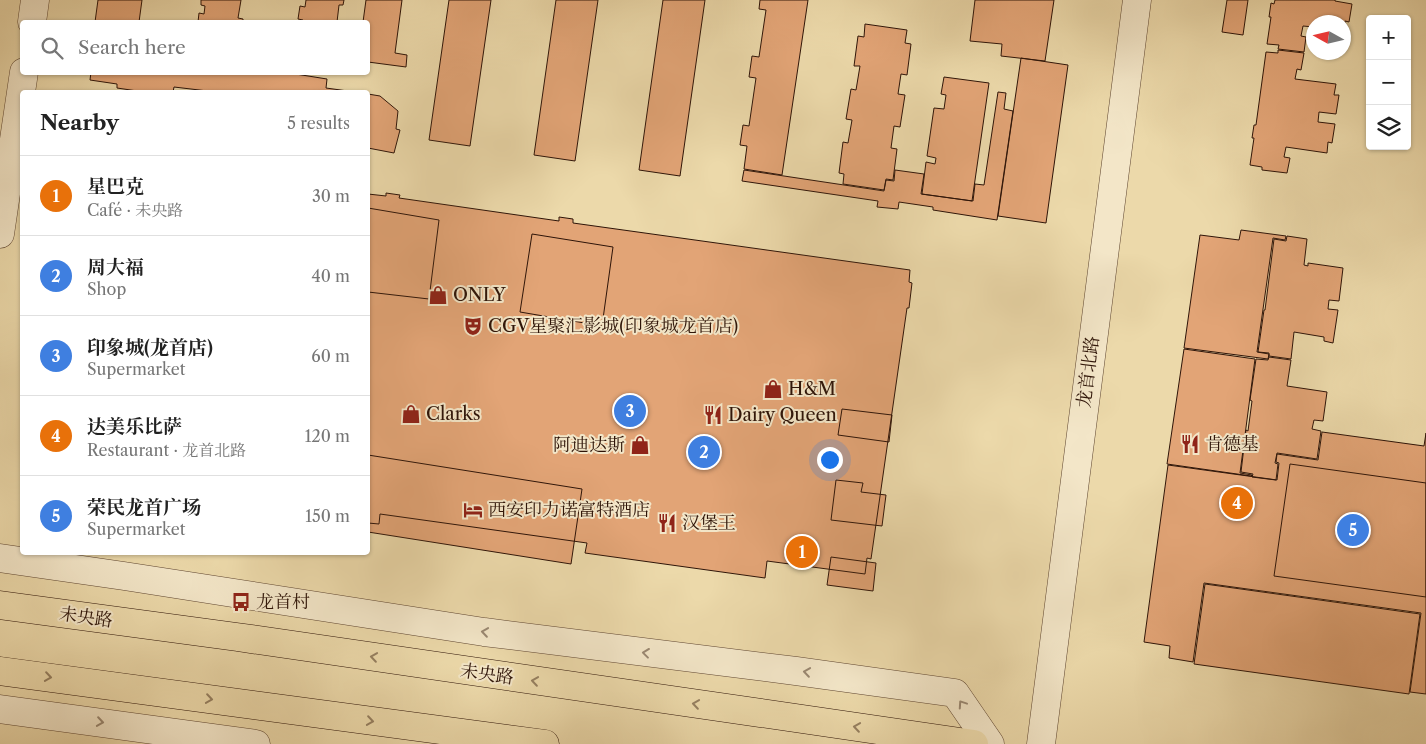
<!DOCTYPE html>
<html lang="en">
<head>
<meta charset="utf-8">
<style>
  :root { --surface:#fff; --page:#f2f2f2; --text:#222; --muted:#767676; --line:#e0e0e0; --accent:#8f2418 }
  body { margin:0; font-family:"Libre Caslon Text","Noto Serif SC",serif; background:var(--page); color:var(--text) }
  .controls { position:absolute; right:15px; top:15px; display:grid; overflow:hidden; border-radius:5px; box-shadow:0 1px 4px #0004 }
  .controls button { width:45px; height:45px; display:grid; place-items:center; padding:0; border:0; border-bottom:1px solid var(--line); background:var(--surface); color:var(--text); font:25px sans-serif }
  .compass { position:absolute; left:1306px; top:15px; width:45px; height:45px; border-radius:50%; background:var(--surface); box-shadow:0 1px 4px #0004; rotate:278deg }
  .you { position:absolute; left:829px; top:459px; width:18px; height:18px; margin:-12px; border:4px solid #fff; border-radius:50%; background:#1a73e8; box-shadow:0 0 0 8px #1a73e833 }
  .badge { display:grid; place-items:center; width:32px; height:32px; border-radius:50%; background:var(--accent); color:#fff; font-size:16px; font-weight:700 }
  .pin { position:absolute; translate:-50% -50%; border:2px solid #fff; box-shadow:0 1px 5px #0006 }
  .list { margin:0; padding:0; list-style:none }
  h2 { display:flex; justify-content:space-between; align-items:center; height:65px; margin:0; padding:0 20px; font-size:21px }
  h2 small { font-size:16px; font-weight:400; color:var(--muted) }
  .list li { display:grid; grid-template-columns:32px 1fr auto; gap:15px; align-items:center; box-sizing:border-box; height:80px; padding:0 20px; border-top:1px solid var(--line) }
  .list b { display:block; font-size:19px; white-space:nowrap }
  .list p { margin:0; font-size:16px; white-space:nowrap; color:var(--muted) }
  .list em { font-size:16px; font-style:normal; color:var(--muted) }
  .icon { flex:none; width:28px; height:28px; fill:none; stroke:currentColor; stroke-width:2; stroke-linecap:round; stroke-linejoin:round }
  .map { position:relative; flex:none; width:1426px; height:744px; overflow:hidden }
  .search { position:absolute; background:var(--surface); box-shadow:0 1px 4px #0004; left:20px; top:20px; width:350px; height:55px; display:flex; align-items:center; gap:12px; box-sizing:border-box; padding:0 18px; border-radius:5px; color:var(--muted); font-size:19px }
  .panel { position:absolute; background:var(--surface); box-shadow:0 1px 4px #0004; left:20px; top:90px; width:350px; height:465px; border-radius:5px }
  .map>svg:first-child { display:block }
</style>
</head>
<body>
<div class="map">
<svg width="1426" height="744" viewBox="0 0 1426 744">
  <rect width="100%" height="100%" fill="#ecd9aa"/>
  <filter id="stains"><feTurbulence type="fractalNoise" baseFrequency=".004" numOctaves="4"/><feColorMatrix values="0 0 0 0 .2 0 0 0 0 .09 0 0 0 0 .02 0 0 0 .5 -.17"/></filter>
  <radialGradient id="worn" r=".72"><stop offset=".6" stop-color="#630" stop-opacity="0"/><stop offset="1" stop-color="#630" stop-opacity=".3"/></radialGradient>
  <path fill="#e2a476" stroke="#2e1408" d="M 98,0 L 142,0 L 139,22 L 95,22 Z
    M 201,0 L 241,0 L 238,18 L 243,19 L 243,22 L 198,22 L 199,13 L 204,14 L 205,6 L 201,5 Z
    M 306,0 L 344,0 L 343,5 L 339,5 L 337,22 L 302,22 L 303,20 L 298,19 L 300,6 L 305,7 Z
    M 366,0 L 402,0 L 395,53 L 407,55 L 406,67 L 368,62 L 368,22 L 363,22 Z
    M 449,0 L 491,0 L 470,146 L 429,140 Z
    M 556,0 L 598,0 L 575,161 L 534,155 Z
    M 663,0 L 705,0 L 680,176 L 639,170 Z
    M 760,0 L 808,0 L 782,175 L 744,169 L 747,146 L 740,145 L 743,125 L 749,126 L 756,78 L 749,77 L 752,56 L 759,57 L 766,10 L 759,9 Z
    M 975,0 L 1054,0 L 1045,61 L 1001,56 L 1002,44 L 970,41 Z
    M 1227,0 L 1248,0 L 1243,35 L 1222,32 Z
    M 1275,0 L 1335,0 L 1335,1 L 1352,4 L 1349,22 L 1345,21 L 1344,30 L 1344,22 L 1314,22 L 1314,27 L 1303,26 L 1301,36 L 1306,37 L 1304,52 L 1278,49 L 1279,45 L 1267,44 L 1271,17 L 1269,17 L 1271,3 L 1274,4 Z
    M 865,24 L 907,30 L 905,43 L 911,44 L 907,75 L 901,74 L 898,94 L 905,95 L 900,127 L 894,126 L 891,148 L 897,149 L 893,180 L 886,179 L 884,190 L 843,184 L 844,174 L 839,173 L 843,142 L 848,143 L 852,120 L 846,119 L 851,89 L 856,90 L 860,66 L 854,66 L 858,36 L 864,37 Z
    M 1278,50 L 1304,53 L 1301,70 L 1297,69 L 1295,79 L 1336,84 L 1334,95 L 1339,95 L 1336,114 L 1319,112 L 1318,122 L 1335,124 L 1332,143 L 1328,142 L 1327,153 L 1286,147 L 1284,157 L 1290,158 L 1287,173 L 1262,170 L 1262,167 L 1250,165 L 1254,138 L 1252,138 L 1254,125 L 1256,125 L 1266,52 L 1278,53 Z
    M 1021,58 L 1068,65 L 1046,223 L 998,216 Z
    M 91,72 L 283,72 L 327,79 L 326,88 L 355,92 L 216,92 L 174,87 L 173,92 L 144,92 L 117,88 L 117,84 L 90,80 Z
    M 944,77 L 989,83 L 972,201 L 922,194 L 926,162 L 935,164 L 936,158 L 927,156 L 934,108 L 944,109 L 946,95 L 941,94 Z
    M 998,92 L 1006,93 L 1004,109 L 1013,111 L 997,220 L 933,210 L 933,207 L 899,202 L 898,209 L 877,207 L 878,201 L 742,181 L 744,170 L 884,191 L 886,180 L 894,181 L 895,170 L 924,174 L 921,194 L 973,201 L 975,184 L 984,185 Z
    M 368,94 L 380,96 L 398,111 L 396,129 L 400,130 L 394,153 L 368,148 Z
    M 386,193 L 400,195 L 399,198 L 559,221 L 559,217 L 573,219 L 573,223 L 910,270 L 909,282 L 912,283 L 909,308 L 907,308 L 871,559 L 867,558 L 865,574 L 767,561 L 765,578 L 585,553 L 587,543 L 380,514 L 379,524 L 368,523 L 368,194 L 386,196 Z
    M 368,208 L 439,220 L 429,299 L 368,292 Z
    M 1241,230 L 1286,236 L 1285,240 L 1273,238 L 1257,352 L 1269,354 L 1268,359 L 1184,348 L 1200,235 L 1239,240 Z
    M 532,234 L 613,247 L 602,326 L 520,312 Z
    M 1287,236 L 1307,239 L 1304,265 L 1308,266 L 1308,263 L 1343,268 L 1339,301 L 1329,300 L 1328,309 L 1338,310 L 1333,343 L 1324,341 L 1324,337 L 1294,332 L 1291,359 L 1269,356 L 1269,353 L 1258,352 L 1264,310 L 1265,310 L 1274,239 L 1286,241 Z
    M 1184,349 L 1255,359 L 1240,473 L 1252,475 L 1251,476 L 1167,464 Z
    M 1269,357 L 1291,360 L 1287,386 L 1327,392 L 1323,421 L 1314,420 L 1312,429 L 1321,431 L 1317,459 L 1277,453 L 1275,463 L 1278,464 L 1276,480 L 1252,477 L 1253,474 L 1241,472 L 1246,430 L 1248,431 L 1252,401 L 1250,400 L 1256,359 L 1268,360 Z
    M 842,409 L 892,415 L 889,442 L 838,435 Z
    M 1322,432 L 1424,446 L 1426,433 L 1426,694 L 1410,692 L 1421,613 L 1204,583 L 1193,662 L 1169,658 L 1170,646 L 1144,642 L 1168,465 L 1277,480 L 1279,463 L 1276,462 L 1277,454 L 1318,460 Z
    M 368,455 L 582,489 L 571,564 L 368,532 Z
    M 1290,464 L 1426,483 L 1426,597 L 1274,576 Z
    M 836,480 L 863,483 L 861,492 L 886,495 L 882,526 L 831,520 Z
    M 831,557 L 876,563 L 873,591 L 827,585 Z
    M 1205,584 L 1420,614 L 1409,694 L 1194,664 Z"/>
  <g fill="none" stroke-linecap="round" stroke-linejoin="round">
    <g stroke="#5e4530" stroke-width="29">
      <path id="minor" d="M 32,22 L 35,0
        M 0,234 L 24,72
        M 0,558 L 124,576 L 484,632 L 796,671 L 955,693 L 990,744
        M 0,709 L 256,744
        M 1041,744 L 1137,0"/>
    </g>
    <g stroke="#2e1408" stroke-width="29">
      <path id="major" d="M 0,605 L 237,637 L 974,744
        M 0,671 L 545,744"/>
    </g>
    <use href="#minor" stroke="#f3e6c8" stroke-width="28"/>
    <use href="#major" stroke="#ecd9aa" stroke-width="28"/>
  </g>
  <defs><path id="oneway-chevron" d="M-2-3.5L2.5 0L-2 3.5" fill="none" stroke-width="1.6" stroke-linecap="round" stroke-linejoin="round" transform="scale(1.25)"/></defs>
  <g stroke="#9a8872">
    <use href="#oneway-chevron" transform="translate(485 632) rotate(-172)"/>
    <use href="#oneway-chevron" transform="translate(646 653) rotate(-173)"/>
    <use href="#oneway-chevron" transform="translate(807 672) rotate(-172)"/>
    <use href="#oneway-chevron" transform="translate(962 704) rotate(-124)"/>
    <use href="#oneway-chevron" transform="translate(100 722) rotate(8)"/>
  </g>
  <g stroke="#968061">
    <use href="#oneway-chevron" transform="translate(374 657) rotate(-172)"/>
    <use href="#oneway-chevron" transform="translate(48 677) rotate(8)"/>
    <use href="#oneway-chevron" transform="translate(535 681) rotate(-172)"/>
    <use href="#oneway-chevron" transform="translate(209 699) rotate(8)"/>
    <use href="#oneway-chevron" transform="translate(696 704) rotate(-172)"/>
    <use href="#oneway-chevron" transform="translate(370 721) rotate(8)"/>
    <use href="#oneway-chevron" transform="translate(857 727) rotate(-172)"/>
  </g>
  <defs>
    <g id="shop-bare" transform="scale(1.5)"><path d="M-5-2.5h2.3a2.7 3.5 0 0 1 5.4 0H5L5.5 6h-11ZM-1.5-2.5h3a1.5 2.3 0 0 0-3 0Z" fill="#8f2418" stroke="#f3e6c8" stroke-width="2.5" paint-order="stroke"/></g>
    <g id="theatre-bare" transform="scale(1.5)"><path d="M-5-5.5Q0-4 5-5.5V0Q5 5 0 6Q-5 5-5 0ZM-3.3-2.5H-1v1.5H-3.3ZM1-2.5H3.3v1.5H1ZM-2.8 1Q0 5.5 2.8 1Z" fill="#8f2418" stroke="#f3e6c8" stroke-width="2.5" paint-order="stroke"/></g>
    <g id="restaurant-bare" transform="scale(1.5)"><path d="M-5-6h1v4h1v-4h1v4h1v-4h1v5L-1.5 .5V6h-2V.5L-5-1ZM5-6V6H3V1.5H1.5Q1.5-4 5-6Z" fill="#8f2418" stroke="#f3e6c8" stroke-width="2.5" paint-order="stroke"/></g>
    <g id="hotel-bare" transform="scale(1.5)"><path d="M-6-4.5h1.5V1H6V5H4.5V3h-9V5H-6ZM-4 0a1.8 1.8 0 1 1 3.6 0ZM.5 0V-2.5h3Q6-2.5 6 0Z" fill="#8f2418" stroke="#f3e6c8" stroke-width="2.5" paint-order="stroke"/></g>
    <g id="bus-bare" transform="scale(1.5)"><path d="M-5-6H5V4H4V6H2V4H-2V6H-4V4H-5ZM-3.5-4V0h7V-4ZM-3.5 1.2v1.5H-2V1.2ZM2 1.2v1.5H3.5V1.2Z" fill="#8f2418" stroke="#f3e6c8" stroke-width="2.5" paint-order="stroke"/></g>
  </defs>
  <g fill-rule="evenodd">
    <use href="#shop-bare" x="438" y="295"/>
    <use href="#theatre-bare" x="473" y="326"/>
    <use href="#shop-bare" x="773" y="389"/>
    <use href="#shop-bare" x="411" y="414"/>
    <use href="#restaurant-bare" x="713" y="415"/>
    <use href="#restaurant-bare" x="1190" y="444"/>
    <use href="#shop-bare" x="640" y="445"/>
    <use href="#hotel-bare" x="473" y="510"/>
    <use href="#restaurant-bare" x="667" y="523"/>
    <use href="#bus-bare" x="241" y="602"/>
  </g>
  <g text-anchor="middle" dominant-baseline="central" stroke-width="4" stroke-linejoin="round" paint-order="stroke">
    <g font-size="18" fill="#2e1408" stroke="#f3e6c8" text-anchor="start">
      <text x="453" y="295">ONLY</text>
      <text x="488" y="326">CGV星聚汇影城(印象城龙首店)</text>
      <text x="788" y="389">H&amp;M</text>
      <text x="426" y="414">Clarks</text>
      <text x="728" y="415">Dairy Queen</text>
      <text x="1205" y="444">肯德基</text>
      <text x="625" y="445" text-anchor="end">阿迪达斯</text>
      <text x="488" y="510">西安印力诺富特酒店</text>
      <text x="682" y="523">汉堡王</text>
      <text x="256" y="602">龙首村</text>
    </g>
    <g font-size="18" fill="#2e1408" stroke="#f3e6c8">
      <text transform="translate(1088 372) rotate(-83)">龙首北路</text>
      <text transform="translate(86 617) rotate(8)">未央路</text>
      <text transform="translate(487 674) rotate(8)">未央路</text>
    </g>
  </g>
  <rect width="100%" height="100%" filter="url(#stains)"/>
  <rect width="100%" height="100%" fill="url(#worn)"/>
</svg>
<div class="controls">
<button>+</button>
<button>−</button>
<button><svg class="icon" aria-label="layers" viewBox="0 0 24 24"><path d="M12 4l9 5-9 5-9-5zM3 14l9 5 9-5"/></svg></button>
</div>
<svg class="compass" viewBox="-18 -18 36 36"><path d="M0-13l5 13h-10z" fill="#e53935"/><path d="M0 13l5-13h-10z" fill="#767676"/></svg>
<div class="you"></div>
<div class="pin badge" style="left:802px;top:552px;background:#e8710a">1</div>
<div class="pin badge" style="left:704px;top:452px;background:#3f7fe0">2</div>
<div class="pin badge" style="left:630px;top:411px;background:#3f7fe0">3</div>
<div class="pin badge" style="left:1237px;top:503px;background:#e8710a">4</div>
<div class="pin badge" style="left:1353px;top:530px;background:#3f7fe0">5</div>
<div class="search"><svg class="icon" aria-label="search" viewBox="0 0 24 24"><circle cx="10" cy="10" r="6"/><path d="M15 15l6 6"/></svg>Search here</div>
<section class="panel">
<h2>Nearby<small>5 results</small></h2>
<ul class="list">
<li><span class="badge" style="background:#e8710a">1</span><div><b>星巴克</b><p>Café · 未央路</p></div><em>30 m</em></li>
<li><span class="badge" style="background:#3f7fe0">2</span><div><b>周大福</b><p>Shop</p></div><em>40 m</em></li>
<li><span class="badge" style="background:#3f7fe0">3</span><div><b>印象城(龙首店)</b><p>Supermarket</p></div><em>60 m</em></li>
<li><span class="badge" style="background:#e8710a">4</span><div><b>达美乐比萨</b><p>Restaurant · 龙首北路</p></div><em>120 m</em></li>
<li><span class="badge" style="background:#3f7fe0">5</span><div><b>荣民龙首广场</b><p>Supermarket</p></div><em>150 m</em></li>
</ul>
</section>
</div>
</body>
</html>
